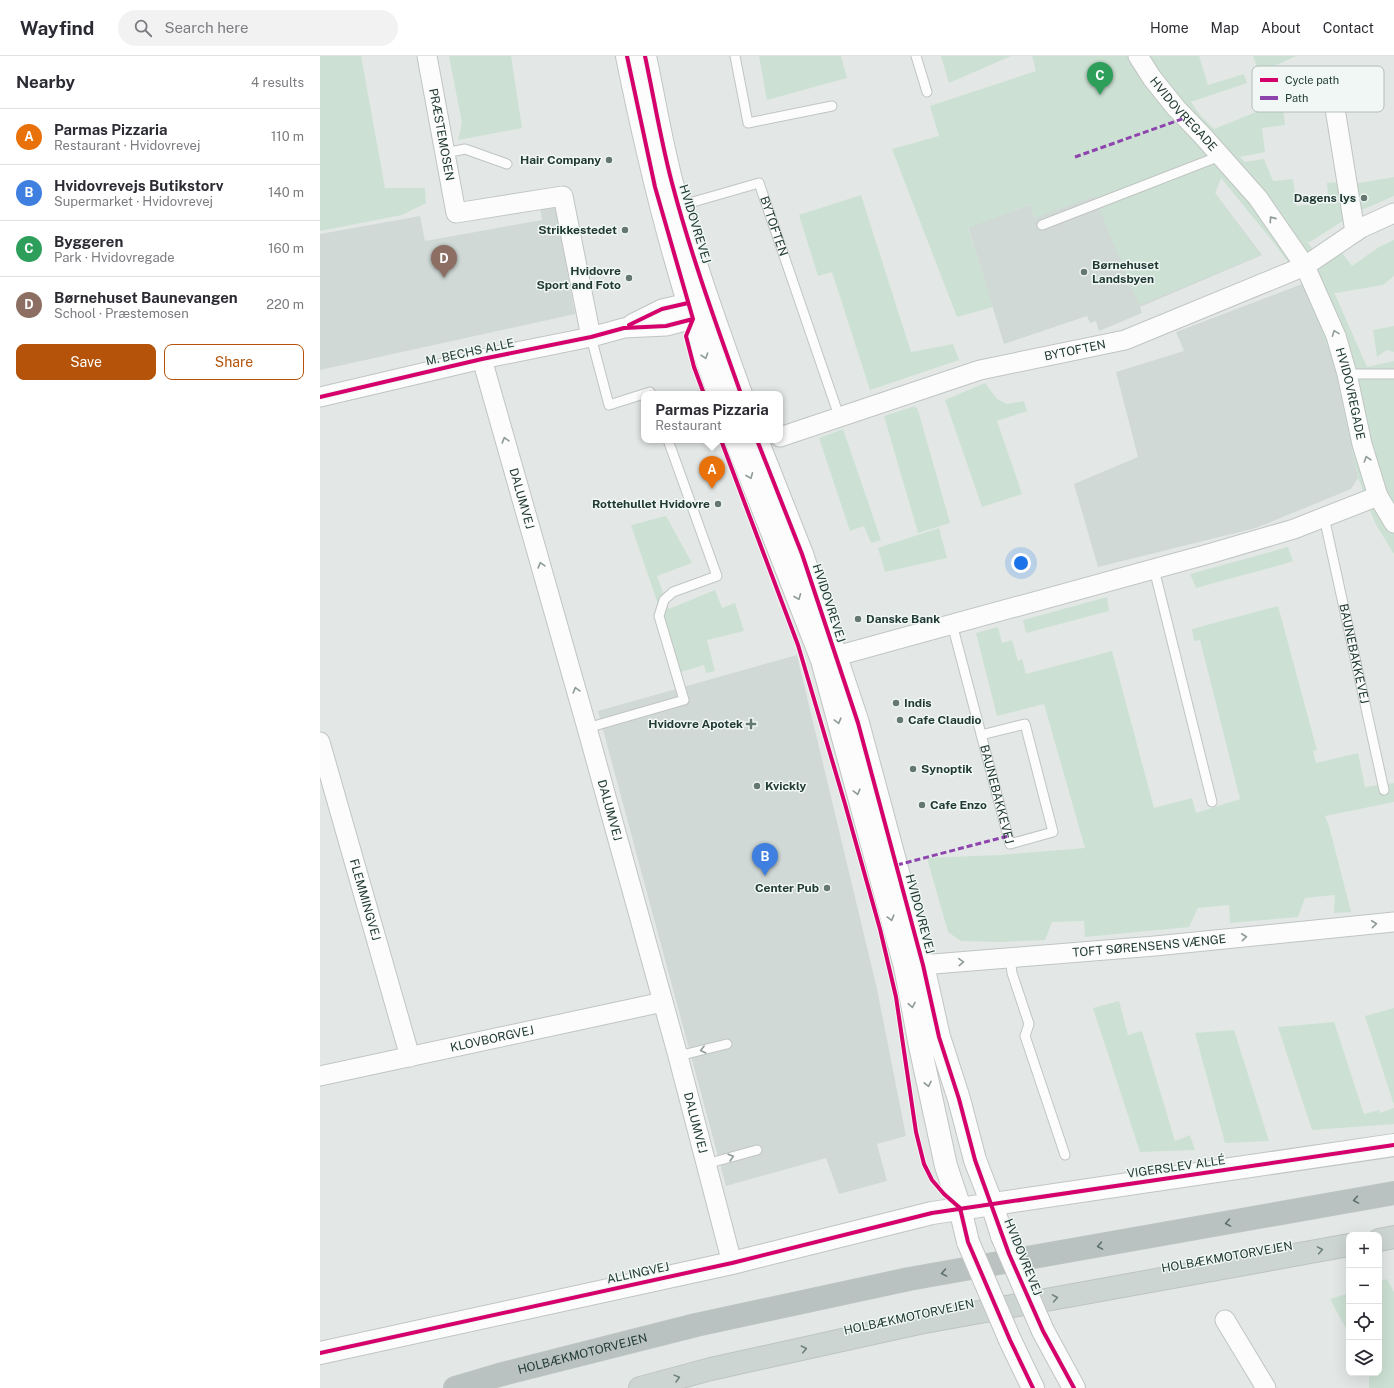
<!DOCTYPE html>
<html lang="en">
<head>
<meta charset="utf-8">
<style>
  :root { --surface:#fff; --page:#f2f2f3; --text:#2b2b33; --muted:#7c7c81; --line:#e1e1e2; --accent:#b45309 }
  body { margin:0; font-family:"Public Sans",sans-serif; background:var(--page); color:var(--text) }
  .controls { position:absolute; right:12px; bottom:12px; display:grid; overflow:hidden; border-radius:8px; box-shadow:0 4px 16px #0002 }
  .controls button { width:36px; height:36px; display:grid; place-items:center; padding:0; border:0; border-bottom:1px solid var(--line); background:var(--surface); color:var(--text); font:20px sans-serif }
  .you { position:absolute; left:701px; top:507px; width:14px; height:14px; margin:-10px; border:3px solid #fff; border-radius:50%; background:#1a73e8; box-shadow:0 0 0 6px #1a73e833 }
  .badge { display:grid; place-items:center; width:26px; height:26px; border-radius:50%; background:var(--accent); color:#fff; font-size:13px; font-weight:700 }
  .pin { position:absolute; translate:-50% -33px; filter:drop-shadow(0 1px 2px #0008) }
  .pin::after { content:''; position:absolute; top:21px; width:14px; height:12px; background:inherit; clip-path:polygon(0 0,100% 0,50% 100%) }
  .popup { position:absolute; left:321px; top:335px; width:142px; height:52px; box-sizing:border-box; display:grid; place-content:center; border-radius:8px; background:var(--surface); filter:drop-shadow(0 1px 3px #0005); font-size:13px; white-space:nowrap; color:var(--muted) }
  .popup b { font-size:15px; color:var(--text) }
  .popup::after { content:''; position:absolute; left:50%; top:100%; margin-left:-8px; border:8px solid transparent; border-top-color:var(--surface) }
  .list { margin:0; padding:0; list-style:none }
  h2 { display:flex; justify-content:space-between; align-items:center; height:52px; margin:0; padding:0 16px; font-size:17px }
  h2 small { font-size:13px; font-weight:400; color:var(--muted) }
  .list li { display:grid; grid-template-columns:26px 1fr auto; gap:12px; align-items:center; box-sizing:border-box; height:56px; padding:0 16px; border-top:1px solid var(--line) }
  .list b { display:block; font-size:15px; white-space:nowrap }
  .list p { margin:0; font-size:13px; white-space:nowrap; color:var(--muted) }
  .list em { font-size:13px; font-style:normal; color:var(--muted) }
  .actions { display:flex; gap:8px; padding:12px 16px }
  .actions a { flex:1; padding:9px 0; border:1px solid var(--accent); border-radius:8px; text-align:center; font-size:14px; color:var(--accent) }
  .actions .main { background:var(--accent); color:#fff }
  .icon { flex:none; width:22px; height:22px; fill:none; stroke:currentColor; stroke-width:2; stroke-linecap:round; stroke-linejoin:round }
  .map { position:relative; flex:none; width:1074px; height:1332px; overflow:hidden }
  header { display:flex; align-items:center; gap:24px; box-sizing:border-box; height:56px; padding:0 20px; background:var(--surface); border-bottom:1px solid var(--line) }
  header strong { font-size:19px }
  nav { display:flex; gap:22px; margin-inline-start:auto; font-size:14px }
  .search { width:280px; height:36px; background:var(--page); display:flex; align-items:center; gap:10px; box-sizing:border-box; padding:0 14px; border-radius:22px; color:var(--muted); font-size:15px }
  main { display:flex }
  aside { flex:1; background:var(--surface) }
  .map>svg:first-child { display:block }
</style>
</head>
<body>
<header>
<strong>Wayfind</strong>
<div class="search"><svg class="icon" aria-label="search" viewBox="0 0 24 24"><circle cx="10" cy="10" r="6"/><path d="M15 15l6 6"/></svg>Search here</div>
<nav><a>Home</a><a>Map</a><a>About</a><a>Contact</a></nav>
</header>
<main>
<aside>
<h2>Nearby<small>4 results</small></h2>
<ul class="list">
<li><span class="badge" style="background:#e8710a">A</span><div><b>Parmas Pizzaria</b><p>Restaurant · Hvidovrevej</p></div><em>110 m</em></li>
<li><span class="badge" style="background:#3f7fe0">B</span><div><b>Hvidovrevejs Butikstorv</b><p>Supermarket · Hvidovrevej</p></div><em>140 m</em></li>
<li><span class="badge" style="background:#2e9e5b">C</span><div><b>Byggeren</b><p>Park · Hvidovregade</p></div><em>160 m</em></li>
<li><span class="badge" style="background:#8d6e63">D</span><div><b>Børnehuset Baunevangen</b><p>School · Præstemosen</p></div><em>220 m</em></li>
</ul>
<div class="actions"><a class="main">Save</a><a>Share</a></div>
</aside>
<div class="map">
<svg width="1074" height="1332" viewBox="0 0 1074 1332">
  <rect width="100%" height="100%" fill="#e3e8e6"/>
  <path fill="#d0d9d6" d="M 901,121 L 895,137 L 942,199 L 820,251 L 822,257 L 779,275 L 776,265 L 770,267 L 767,260 L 684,288 L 648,171 L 711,148 L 714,161 L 773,140 Z
    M 235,147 L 255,258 L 0,314 L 0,178 L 100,160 L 105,185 L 222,164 L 220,150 Z
    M 985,227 L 1014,307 L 1038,422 L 1031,433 L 936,472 L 778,511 L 754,428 L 818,401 L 796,316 L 864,295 L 856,276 Z
    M 477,599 L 557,933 L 586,1080 L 557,1088 L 567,1125 L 519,1138 L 506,1102 L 406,1130 L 278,655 Z"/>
  <path fill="#cce1d3" d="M 0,0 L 41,0 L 65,132 L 105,132 L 106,147 L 82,159 L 0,175 Z
    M 129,0 L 191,0 L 202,72 L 138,84 L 142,67 Z
    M 439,0 L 521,0 L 527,22 L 447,44 Z
    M 621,0 L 691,0 L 629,27 Z
    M 712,0 L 837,0 L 841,6 L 838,0 L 879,0 L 888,29 L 924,18 L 927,27 L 871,46 L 881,60 L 894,73 L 941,54 L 962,42 L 965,69 L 942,72 L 945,96 L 920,101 L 925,106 L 944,103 L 953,125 L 973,123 L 977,150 L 1006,146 L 1005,140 L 1008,139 L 1007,127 L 1020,126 L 1026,163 L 990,186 L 987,185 L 1000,204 L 1003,210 L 1004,208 L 1022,197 L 1032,210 L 1059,191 L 1074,184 L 1074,220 L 1063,229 L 1016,237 L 1014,236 L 1047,311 L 1074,305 L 1074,498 L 1055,467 L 1038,422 L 1014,307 L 980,223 L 954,187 L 901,122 L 895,137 L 940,199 L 819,249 L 774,140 L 715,162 L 710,148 L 648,172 L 673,251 L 637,261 L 572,93 L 619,80 L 610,50 L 716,15 Z
    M 933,0 L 976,0 L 939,17 Z
    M 1074,121 L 1074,140 L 1037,156 L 1033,128 Z
    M 541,139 L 591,296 L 633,288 L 639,304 L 550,334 L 512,216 L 498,220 L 479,159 Z
    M 1074,270 L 1074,296 L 1067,294 L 1057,301 L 1053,274 Z
    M 665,327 L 677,343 L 687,348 L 704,345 L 707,355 L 677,365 L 702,438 L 662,451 L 625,344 Z
    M 595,350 L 598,354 L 630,467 L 598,477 L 564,360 Z
    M 523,373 L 561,484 L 551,487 L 544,470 L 530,475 L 499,382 Z
    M 346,460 L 372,507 L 337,520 L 349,553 L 395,534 L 402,552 L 415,547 L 424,575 L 387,584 L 395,615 L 386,617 L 384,609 L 361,616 L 311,469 Z
    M 619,472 L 627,502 L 565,516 L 558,492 Z
    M 968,491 L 973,505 L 964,508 L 876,532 L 870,518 Z
    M 787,541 L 789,555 L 706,577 L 703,564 Z
    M 958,550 L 997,694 L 993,695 L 996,707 L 1038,697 L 1045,731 L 1074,727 L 1074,746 L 1005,760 L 1009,770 L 1031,856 L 1014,857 L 1015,839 L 985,842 L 978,861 L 910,867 L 909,849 L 878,852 L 869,871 L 765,881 L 764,865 L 732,866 L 725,884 L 681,886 L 641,885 L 628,876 L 607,802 L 679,799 L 765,792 L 724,648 L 677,660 L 656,577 L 678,571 L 682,587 L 692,584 L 698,605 L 702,603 L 706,618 L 792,595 L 834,752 L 872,742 L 876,757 L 920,743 L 880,584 L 874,585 L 872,573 Z
    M 799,945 L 808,979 L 822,975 L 855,1085 L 870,1079 L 875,1094 L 820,1096 L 773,952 Z
    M 1074,952 L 1074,1049 L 1045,960 Z
    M 1014,966 L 1044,1058 L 1059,1054 L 1060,1057 L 1074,1052 L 1074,1068 L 992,1074 L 958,971 Z
    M 914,974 L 949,1085 L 905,1087 L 875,977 Z
    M 1067,1223 L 1074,1236 L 1074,1332 L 1049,1332 L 1049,1317 L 1059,1317 L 1059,1226 Z
    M 1029,1237 L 1029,1278 L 1010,1243 Z"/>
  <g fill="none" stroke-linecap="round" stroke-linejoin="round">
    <g stroke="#c0c5c3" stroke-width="11">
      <g id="service">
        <path d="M 415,0 L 428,67 L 512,50"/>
        <path d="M 596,0 L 607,36"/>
        <path d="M 125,97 L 145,93 L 187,108"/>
        <path id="s1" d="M 359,150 L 439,127 L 519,360"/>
        <path d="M 722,169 L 900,100"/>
        <path d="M 271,281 L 289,349 L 330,336 L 331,338"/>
        <path d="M 1027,318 L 1074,318"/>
        <path id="s2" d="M 1004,461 L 1064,734"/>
        <path d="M 834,513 L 892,746"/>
        <path id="s3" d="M 632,568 L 690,788 L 733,776 L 705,668 L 661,679"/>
        <path d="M 267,672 L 364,644 L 339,560 L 344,544 L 353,536 L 397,520 L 348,384"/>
        <path d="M 690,903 L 692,917 L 709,968 L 705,980 L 745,1099"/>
        <path d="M 358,1000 L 407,988"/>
        <path d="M 386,1108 L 437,1094"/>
      </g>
    </g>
    <g stroke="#c0c5c3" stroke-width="21">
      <g id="minor">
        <path id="s4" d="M 107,0 L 136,157 L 243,140 L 271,281"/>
        <path id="s5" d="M 818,0 L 832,22 L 856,52 L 882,79 L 938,142 L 985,210 L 1016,280 L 1027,318 L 1042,388 L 1058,440 L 1074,467"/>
        <path d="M 1012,34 L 1035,176"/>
        <path d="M 312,268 L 342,253 L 368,247 L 383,249"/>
        <path id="s6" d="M 162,303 L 267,672 L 358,1000 L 412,1207"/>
        <path d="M 0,341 L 162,303 L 271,281 L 304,272 L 346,270 L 373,263 L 385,254"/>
        <path id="s7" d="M 460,381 L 660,314 L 805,284 L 985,210 L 1041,172 L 1074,157"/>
        <path d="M 502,604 L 892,497 L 974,473 L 1058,440"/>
        <path id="s8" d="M 0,686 L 90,1001"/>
        <path id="s9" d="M 589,910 L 835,890 L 1074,866"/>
        <path id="s10" d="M 0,1020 L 343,946"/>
        <path d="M 905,1264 L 946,1332"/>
      </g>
    </g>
    <g stroke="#c0c5c3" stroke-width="24">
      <path id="tertiary" d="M 307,0 C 330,114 358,228 399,338
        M 325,0 C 334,42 341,86 352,127 C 371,199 396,268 421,338
        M 416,384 L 502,604 L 585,911 L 600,990 L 626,1110 L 640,1152 L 648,1186
        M 437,384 L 482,498 L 538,667 L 603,909 L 619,981 L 639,1043 L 655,1104 L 672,1148 L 682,1180
        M 723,1275 L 754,1332
        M 690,1284 L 713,1332
        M 0,1297 L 412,1207 L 612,1157 L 1074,1089"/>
    </g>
    <g stroke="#bcc4c2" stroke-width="24">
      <path id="primary" d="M 1059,1184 L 1074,1181
        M 320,1332 L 391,1313 L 599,1267 L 1029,1189"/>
    </g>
    <g stroke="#bcc4c2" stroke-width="24">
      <g id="motorway">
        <path id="s11" d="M 135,1332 L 179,1319 L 376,1269 L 589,1223 L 1074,1137"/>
      </g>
    </g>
    <use href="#service" stroke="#fbfcfb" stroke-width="9"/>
    <use href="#minor" stroke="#fbfcfb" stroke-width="19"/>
    <use href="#tertiary" stroke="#fbfcfb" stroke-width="22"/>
    <use href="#primary" stroke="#cdd5d2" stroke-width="22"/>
    <use href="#motorway" stroke="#b9c2c0" stroke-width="22"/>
    <g stroke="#c0c5c3" stroke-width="24" stroke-linecap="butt">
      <path id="tertiary-bridge" d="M 682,1180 L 723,1275
        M 648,1186 L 690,1284"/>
    </g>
    <use href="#tertiary-bridge" stroke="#fbfcfb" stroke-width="22"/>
    <path stroke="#8e44ad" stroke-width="3" stroke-dasharray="6 3" stroke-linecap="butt" d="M 755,101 L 865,62
      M 577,809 L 688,780"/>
    <g stroke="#f0f7f4" stroke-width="6">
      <path id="cycleway" d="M 307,0 L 335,131 L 373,263
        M 325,0 C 334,42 341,86 352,127 C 371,199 396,268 421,338
        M 373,263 L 366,280 L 374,311 L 384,338
        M 309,269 L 342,253 L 368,247
        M 0,341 L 162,303 L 271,281 L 304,272 L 346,270 L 373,263
        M 401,384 L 478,589 L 525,748 L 560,873 L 576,941 L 596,1076 L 604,1108 L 612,1124 L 624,1138 L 640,1152
        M 437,384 L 482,498 L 538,667 L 603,909 L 619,981 L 639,1043 L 655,1104 L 689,1198 L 723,1275 L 754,1332
        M 640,1152 L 648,1186 L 690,1284 L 713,1332
        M 0,1297 L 412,1207 L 612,1157 L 1074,1089"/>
    </g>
    <use href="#cycleway" stroke="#d6006c" stroke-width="4"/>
  </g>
  <defs><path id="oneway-chevron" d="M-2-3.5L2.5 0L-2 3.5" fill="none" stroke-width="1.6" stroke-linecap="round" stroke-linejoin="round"/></defs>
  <g stroke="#8e9b98">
    <use href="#oneway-chevron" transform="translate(952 163) rotate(-125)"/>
    <use href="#oneway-chevron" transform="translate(1015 277) rotate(-111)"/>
    <use href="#oneway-chevron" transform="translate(385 300) rotate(71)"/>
    <use href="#oneway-chevron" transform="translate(185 384) rotate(-106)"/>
    <use href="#oneway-chevron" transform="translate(1047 403) rotate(-107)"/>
    <use href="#oneway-chevron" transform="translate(430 420) rotate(68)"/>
    <use href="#oneway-chevron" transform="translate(221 509) rotate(-106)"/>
    <use href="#oneway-chevron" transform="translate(478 541) rotate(68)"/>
    <use href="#oneway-chevron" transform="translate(256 634) rotate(-106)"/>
    <use href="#oneway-chevron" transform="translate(518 665) rotate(75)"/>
    <use href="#oneway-chevron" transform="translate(537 736) rotate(75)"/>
    <use href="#oneway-chevron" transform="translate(571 862) rotate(75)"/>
    <use href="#oneway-chevron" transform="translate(1054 868) rotate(-6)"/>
    <use href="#oneway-chevron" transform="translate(924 881) rotate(-6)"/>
    <use href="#oneway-chevron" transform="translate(641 906) rotate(-4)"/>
    <use href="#oneway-chevron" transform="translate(592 949) rotate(79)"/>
    <use href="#oneway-chevron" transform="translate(383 994) rotate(166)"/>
    <use href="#oneway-chevron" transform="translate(608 1028) rotate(78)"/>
    <use href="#oneway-chevron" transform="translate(411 1101) rotate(-16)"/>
  </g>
  <g stroke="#5e706c">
    <use href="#oneway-chevron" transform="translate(1036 1144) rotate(170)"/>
    <use href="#oneway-chevron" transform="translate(908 1167) rotate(170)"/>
    <use href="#oneway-chevron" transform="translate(780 1190) rotate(170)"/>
    <use href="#oneway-chevron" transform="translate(624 1217) rotate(170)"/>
  </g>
  <g stroke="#6e807b">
    <use href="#oneway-chevron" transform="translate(1000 1194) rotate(-10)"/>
    <use href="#oneway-chevron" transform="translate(735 1242) rotate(-10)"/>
    <use href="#oneway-chevron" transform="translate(484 1293) rotate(-13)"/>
    <use href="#oneway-chevron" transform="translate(357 1322) rotate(-15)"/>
  </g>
  <g fill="#657772" stroke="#f0f7f4" stroke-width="1.5">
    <circle cx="289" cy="104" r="4"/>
    <circle cx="1044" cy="142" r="4"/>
    <circle cx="305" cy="174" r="4"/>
    <circle cx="764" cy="216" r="4"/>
    <circle cx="309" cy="222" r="4"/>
    <circle cx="398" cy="448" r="4"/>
    <circle cx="538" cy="563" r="4"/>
    <circle cx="576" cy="647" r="4"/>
    <circle cx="580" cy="664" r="4"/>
    <path d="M429 662h4v4h4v4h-4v4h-4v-4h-4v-4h4z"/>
    <circle cx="593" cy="713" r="4"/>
    <circle cx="437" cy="730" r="4"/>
    <circle cx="602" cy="749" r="4"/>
    <circle cx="507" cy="832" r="4"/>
  </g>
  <g text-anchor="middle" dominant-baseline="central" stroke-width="3" stroke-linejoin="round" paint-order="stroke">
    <g font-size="12" fill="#213a34" stroke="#f0f7f4">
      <text stroke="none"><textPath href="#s5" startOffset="74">HVIDOVREGADE</textPath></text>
      <text stroke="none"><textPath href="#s4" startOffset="80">PRÆSTEMOSEN</textPath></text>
      <text transform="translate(375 168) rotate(73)">HVIDOVREVEJ</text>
      <text stroke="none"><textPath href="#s1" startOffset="129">BYTOFTEN</textPath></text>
      <text stroke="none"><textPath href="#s7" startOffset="308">BYTOFTEN</textPath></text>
      <text transform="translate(150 296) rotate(-12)">M. BECHS ALLE</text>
      <text stroke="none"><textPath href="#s5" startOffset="405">HVIDOVREGADE</textPath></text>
      <text stroke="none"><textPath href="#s6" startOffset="145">DALUMVEJ</textPath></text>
      <text transform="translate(509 547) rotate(72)">HVIDOVREVEJ</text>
      <text stroke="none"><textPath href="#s2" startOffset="140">BAUNEBAKKEVEJ</textPath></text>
      <text stroke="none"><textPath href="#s3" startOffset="176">BAUNEBAKKEVEJ</textPath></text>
      <text stroke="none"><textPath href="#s6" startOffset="469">DALUMVEJ</textPath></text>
      <text stroke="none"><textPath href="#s8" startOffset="164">FLEMMINGVEJ</textPath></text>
      <text transform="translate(600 858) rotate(75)">HVIDOVREVEJ</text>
      <text stroke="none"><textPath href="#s9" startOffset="241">TOFT SØRENSENS VÆNGE</textPath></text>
      <text stroke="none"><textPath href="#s10" startOffset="176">KLOVBORGVEJ</textPath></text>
      <text stroke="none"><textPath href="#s6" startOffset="793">DALUMVEJ</textPath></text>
      <text transform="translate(856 1111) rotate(-8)">VIGERSLEV ALLÉ</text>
      <text transform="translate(703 1201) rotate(68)">HVIDOVREVEJ</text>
      <text transform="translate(907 1201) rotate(-10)">HOLBÆKMOTORVEJEN</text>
      <text transform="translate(318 1217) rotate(-12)">ALLINGVEJ</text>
      <text transform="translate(589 1261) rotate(-12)">HOLBÆKMOTORVEJEN</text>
      <text stroke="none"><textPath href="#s11" startOffset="132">HOLBÆKMOTORVEJEN</textPath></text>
    </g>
    <g font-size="12" font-weight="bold" fill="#213a34" stroke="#f0f7f4" text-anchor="end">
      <text x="281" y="104">Hair Company</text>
      <text x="1036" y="142">Dagens lys</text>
      <text x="297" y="174">Strikkestedet</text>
      <text x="772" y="209" text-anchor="start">Børnehuset<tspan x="772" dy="14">Landsbyen</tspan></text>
      <text x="301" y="215">Hvidovre<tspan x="301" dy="14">Sport and Foto</tspan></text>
      <text x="390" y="448">Rottehullet Hvidovre</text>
      <text x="546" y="563" text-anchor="start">Danske Bank</text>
      <text x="584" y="647" text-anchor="start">Indis</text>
      <text x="588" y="664" text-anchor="start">Cafe Claudio</text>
      <text x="423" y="668">Hvidovre Apotek</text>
      <text x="601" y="713" text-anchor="start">Synoptik</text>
      <text x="445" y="730" text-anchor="start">Kvickly</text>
      <text x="610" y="749" text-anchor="start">Cafe Enzo</text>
      <text x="499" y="832">Center Pub</text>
    </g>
  </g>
  <rect x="932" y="10" width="132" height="46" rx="6" fill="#f0f7f4" stroke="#b2beba" stroke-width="1"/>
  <rect x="940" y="22" width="18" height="4" fill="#d6006c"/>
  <rect x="940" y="40" width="18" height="4" fill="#8e44ad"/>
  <g font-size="11" fill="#213a34">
    <text x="965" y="28">Cycle path</text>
    <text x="965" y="46">Path</text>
  </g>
</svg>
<div class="controls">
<button>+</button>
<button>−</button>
<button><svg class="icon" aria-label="locate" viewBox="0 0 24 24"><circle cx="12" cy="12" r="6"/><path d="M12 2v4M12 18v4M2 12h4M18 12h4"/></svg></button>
<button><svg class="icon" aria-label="layers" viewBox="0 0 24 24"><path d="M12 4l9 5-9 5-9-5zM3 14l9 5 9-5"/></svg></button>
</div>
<div class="you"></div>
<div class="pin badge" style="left:392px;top:433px;background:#e8710a">A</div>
<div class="popup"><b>Parmas Pizzaria</b>Restaurant</div>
<div class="pin badge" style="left:445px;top:820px;background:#3f7fe0">B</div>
<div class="pin badge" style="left:780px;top:39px;background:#2e9e5b">C</div>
<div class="pin badge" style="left:124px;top:222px;background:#8d6e63">D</div>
</div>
</main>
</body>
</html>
